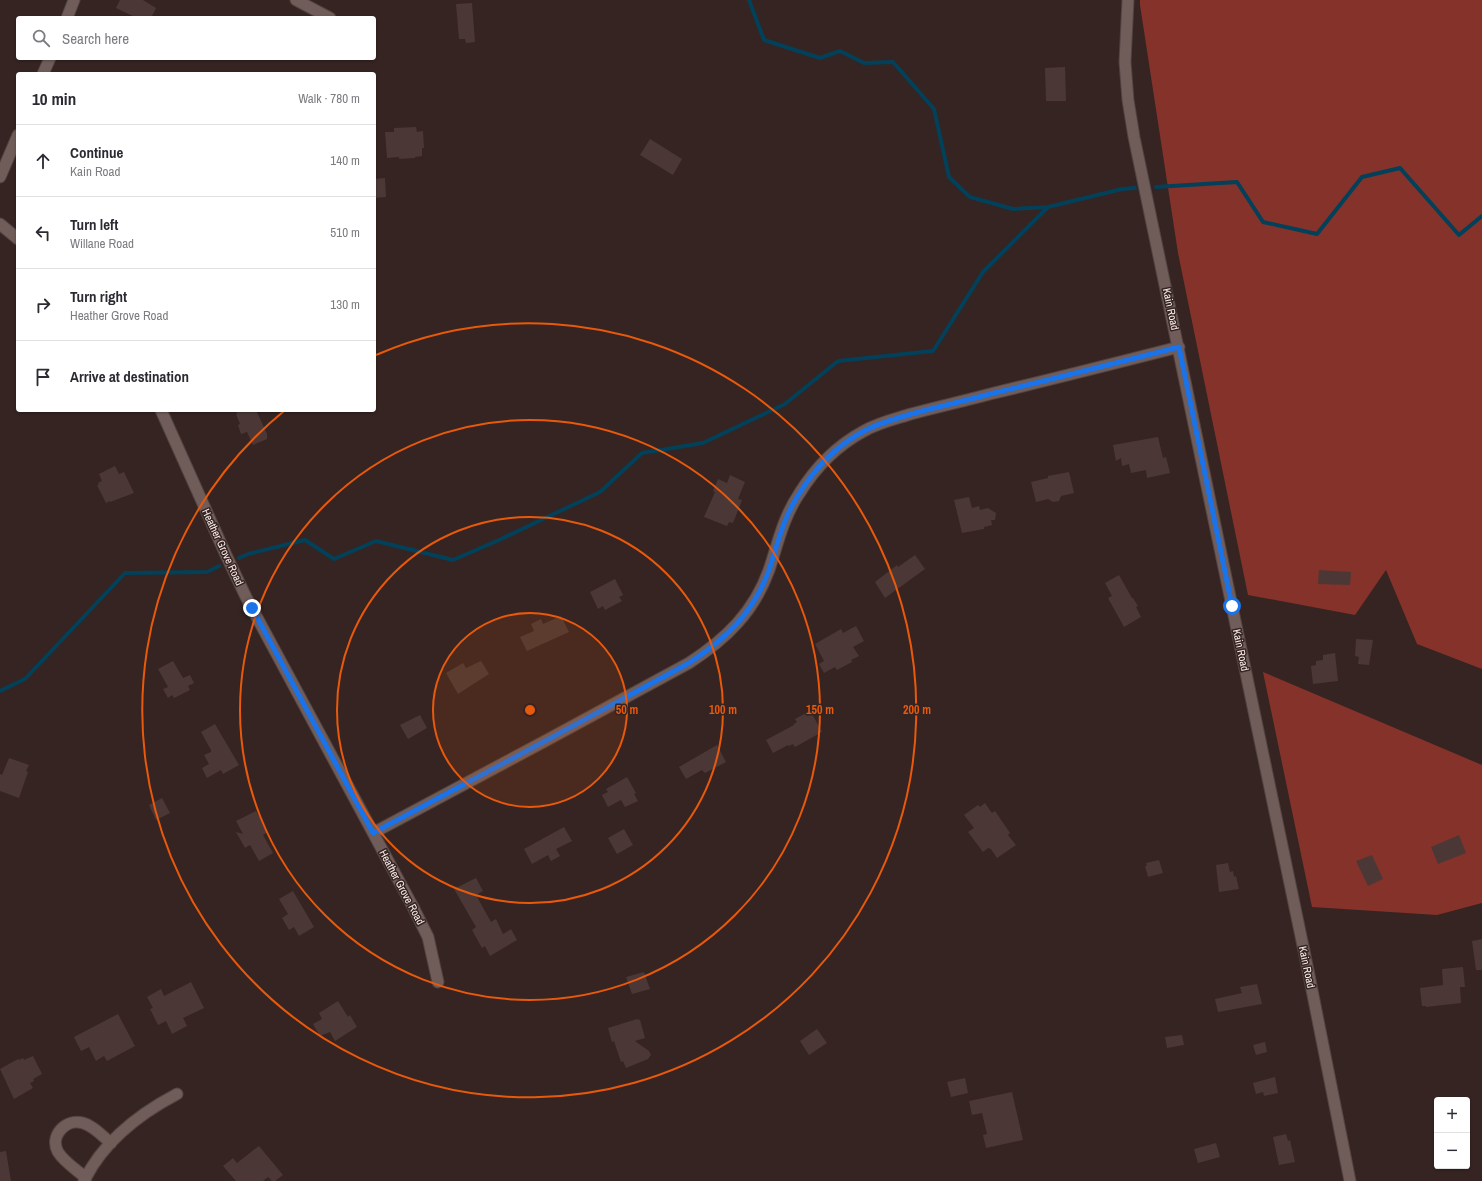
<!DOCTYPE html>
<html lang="en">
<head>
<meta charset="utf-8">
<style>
  :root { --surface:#fff; --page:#f7f7f7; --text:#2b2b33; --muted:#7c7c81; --line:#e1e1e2 }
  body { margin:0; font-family:"Archivo Narrow",sans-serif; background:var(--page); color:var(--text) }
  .controls { position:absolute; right:12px; bottom:12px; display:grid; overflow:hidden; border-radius:4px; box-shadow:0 1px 3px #0004 }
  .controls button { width:36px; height:36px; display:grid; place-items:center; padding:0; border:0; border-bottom:1px solid var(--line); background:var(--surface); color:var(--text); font:20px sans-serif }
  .stop { position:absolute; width:12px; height:12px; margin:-9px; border:3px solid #1a73e8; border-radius:50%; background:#fff }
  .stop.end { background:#1a73e8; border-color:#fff; box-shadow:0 1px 4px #0008 }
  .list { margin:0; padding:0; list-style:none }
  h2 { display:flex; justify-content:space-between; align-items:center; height:52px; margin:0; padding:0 16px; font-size:17px }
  h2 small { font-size:13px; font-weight:400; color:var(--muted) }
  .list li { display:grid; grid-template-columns:26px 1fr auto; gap:12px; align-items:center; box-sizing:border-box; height:72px; padding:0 16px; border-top:1px solid var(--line) }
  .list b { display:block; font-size:15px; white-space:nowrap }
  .list p { margin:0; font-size:13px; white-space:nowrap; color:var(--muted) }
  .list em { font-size:13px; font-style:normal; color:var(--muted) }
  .icon { flex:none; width:22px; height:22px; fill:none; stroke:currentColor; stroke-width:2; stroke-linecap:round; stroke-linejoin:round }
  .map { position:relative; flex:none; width:1482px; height:1181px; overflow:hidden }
  .search { position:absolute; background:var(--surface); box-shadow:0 1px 3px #0004; left:16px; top:16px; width:360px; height:44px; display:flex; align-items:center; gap:10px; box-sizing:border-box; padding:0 14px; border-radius:4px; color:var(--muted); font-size:15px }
  .panel { position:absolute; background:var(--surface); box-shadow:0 1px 3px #0004; left:16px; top:72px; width:360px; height:340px; border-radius:4px }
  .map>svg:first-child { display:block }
</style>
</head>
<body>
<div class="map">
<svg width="1482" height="1181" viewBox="0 0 1482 1181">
  <rect width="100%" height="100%" fill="#352421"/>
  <path fill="#85322a" d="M 1140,0 L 1482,0 L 1482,669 L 1417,644 L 1386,570 L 1355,615 L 1248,595 L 1178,253 L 1140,5 Z
    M 1263,672 L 1482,765 L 1482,903 L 1437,915 L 1312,907 Z"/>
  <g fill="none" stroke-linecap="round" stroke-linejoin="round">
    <path stroke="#024159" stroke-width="4" d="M 749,0 L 764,40 L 820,58 L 840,51 L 864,63 L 893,62 L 934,109 L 949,177 L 970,197 L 1013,209 L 1048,207 L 1122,189 L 1135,188
      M 1156,187 L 1237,182 L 1263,222 L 1317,234 L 1362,177 L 1400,168 L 1459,235 L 1482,216
      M 239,558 L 248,554 L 305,540 L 334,559 L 376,541 L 453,560 L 499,540 L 600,492 L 642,453 L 703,443 L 785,404 L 838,361 L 933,351 L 983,272 L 1048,207
      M 0,691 L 25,679 L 125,573 L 207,572 L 219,566"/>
  </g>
  <path fill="#4b3836" d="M 120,0 L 143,0 L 156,8 L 151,18 L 137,18 L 116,8 Z
    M 472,3 L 475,42 L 466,43 L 465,39 L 459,39 L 456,4 Z
    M 1065,67 L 1066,101 L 1046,101 L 1045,68 Z
    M 416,127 L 417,132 L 423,131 L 424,148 L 422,148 L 422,156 L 415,157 L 415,158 L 399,159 L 399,157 L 387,158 L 385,132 L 394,132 L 394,128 Z
    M 650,139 L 682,159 L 673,175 L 640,155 Z
    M 385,178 L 386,197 L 374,198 L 374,179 Z
    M 236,410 L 256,410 L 267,434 L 267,439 L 253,445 L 247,432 L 241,434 L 238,425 L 240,424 L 236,414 L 237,414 Z
    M 1158,437 L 1163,458 L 1166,457 L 1170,473 L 1147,478 L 1146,470 L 1131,473 L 1129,464 L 1122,466 L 1121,458 L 1116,461 L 1113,445 Z
    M 115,466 L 119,474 L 124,472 L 134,493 L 110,502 L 110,501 L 106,503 L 97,485 L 99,485 L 98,483 L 102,481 L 99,474 Z
    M 1069,472 L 1074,493 L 1061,496 L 1059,501 L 1053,502 L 1048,499 L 1036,502 L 1031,482 L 1048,478 L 1048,476 Z
    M 730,475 L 745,482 L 738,499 L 742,500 L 733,523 L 729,522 L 727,526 L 704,517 L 715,492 L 713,491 L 718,479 L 727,483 Z
    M 969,497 L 972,508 L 979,506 L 980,510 L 988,508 L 996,513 L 995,520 L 991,520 L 992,525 L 984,527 L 984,529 L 962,533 L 954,500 Z
    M 915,555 L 925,569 L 885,598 L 875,582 L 897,565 L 898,567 Z
    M 1319,570 L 1351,572 L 1350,585 L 1318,584 Z
    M 1119,575 L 1132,598 L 1133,598 L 1138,606 L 1136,607 L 1141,617 L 1124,627 L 1108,598 L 1112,596 L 1105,583 Z
    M 615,579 L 623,595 L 619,597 L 622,601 L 605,610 L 603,606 L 598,609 L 590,592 Z
    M 561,616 L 569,632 L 527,651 L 520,637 L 534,631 L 531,624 L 541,619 L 543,624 Z
    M 856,626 L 864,641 L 853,647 L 859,656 L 851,660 L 852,662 L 837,670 L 835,667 L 824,673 L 819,664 L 824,661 L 815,644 L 841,629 L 843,633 Z
    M 1356,639 L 1373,640 L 1369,665 L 1358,664 L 1359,657 L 1355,656 Z
    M 1335,653 L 1338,681 L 1313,684 L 1311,666 L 1316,665 L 1316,661 L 1323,660 L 1323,655 Z
    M 173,661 L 183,678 L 190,675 L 194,683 L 188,686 L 190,690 L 174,698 L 172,695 L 168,698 L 163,689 L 168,687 L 158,669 Z
    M 481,661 L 489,674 L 458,694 L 446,673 L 463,663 L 466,668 Z
    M 806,713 L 807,716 L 812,714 L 822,732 L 795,747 L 793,744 L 789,746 L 788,745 L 773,753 L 766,740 L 794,725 L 794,724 L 797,722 L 795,719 Z
    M 420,715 L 427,728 L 408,739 L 400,725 Z
    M 215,724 L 239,765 L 223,774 L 221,770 L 207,778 L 202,768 L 209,764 L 204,755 L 211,752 L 211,750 L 201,732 Z
    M 717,745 L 726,762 L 705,773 L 702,770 L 686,779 L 679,767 Z
    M 9,758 L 29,765 L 26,771 L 28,772 L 19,798 L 0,791 L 0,774 L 2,775 Z
    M 627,777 L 636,793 L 634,794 L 638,801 L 625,807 L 621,800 L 608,807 L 602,795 L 608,792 L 606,789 Z
    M 162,798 L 170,813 L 156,820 L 149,805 Z
    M 985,803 L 992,813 L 995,811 L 1010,833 L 1008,835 L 1016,845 L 997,858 L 991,849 L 988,848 L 983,852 L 968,832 L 974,828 L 964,815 L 978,805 L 980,807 Z
    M 256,811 L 268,832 L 263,835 L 273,853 L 259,861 L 250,845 L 245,848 L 236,832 L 243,834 L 236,821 Z
    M 564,827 L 572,841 L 556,849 L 560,856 L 551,861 L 548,855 L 532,864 L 524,849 Z
    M 624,829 L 633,845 L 617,854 L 608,838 Z
    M 1459,835 L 1466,853 L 1438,864 L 1431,847 Z
    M 1372,855 L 1383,879 L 1368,886 L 1356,861 Z
    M 1159,860 L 1163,873 L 1148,877 L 1145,866 L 1147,866 L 1146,863 Z
    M 1228,863 L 1230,872 L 1233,871 L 1234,877 L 1236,876 L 1239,889 L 1219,892 L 1216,865 Z
    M 476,878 L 483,891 L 476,895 L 491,922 L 496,919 L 503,934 L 511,929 L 517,940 L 490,956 L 485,946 L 482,948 L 472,930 L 476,927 L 454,889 Z
    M 293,891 L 314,927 L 299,936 L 294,927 L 289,930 L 282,918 L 288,914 L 279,899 Z
    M 1482,939 L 1482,970 L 1476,970 L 1472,941 Z
    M 1463,967 L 1465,987 L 1460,987 L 1461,1003 L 1426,1007 L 1426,1006 L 1422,1006 L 1420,988 L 1443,985 L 1442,969 Z
    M 644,972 L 650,989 L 632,994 L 626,977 Z
    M 191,982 L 204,1008 L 183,1018 L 187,1026 L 172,1034 L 166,1021 L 158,1025 L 150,1009 L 153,1008 L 147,997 L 161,989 L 164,996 Z
    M 1257,984 L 1262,1004 L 1218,1012 L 1215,999 L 1242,993 L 1240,987 Z
    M 338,1001 L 348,1017 L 350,1015 L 357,1027 L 335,1041 L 330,1032 L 320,1036 L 313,1024 L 322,1019 L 319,1013 Z
    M 118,1014 L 135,1046 L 107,1061 L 104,1056 L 96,1061 L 89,1047 L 81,1051 L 74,1037 Z
    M 637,1019 L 640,1020 L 645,1038 L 635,1041 L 649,1051 L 651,1055 L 648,1059 L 626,1068 L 623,1061 L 621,1062 L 614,1041 L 612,1042 L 608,1028 Z
    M 817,1029 L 827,1043 L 809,1055 L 800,1041 Z
    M 1182,1035 L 1184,1045 L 1167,1048 L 1165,1037 Z
    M 1265,1042 L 1267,1052 L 1256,1055 L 1253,1045 Z
    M 33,1056 L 42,1074 L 33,1079 L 34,1081 L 30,1083 L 33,1088 L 14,1099 L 0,1069 L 18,1059 L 19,1060 L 23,1058 L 24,1060 Z
    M 1275,1077 L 1278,1093 L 1264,1096 L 1263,1092 L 1256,1094 L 1253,1083 Z
    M 965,1078 L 968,1093 L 951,1097 L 947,1082 Z
    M 1012,1092 L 1023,1140 L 986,1148 L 983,1135 L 987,1134 L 982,1113 L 972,1115 L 969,1101 Z
    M 1286,1134 L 1288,1141 L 1290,1140 L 1295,1162 L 1279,1165 L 1273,1137 Z
    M 1216,1143 L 1220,1157 L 1198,1163 L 1194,1149 Z
    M 259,1146 L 283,1175 L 275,1181 L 272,1181 L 268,1177 L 263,1181 L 236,1181 L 223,1166 L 233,1158 L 237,1163 Z
    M 6,1151 L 11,1181 L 0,1181 L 0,1152 Z"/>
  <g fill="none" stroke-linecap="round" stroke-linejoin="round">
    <g stroke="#514341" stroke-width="13">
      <path id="minor" d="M 296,0 L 330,18
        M 1128,0 L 1125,62 L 1128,100 L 1134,137 L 1308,970 L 1350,1181
        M 67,18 L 74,0
        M 43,74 L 50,58
        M 0,177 L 18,135
        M 0,224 L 18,239
        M 161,410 L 226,555 L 246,597 L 413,907 L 428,937 L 438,982
        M 373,833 L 547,740 L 689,663 C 726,639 754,612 769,570 C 778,543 783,518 799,494 C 815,468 836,446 864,431 C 878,423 895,419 911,414 C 937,407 964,401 990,394 C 1053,379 1116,363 1179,347
        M 86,1178 C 77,1170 64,1162 58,1152 C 49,1136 66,1118 83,1123 C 94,1126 102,1136 111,1143
        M 84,1181 C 103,1142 139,1114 177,1094"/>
    </g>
    <use href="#minor" stroke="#705c59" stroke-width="11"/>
  </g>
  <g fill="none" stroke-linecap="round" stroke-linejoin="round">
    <path stroke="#1a73e8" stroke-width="5" d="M 252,608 L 373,833 L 547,740 L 689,663 C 726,639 754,612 769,570 C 778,543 783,518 799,494 C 815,468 836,446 864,431 C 879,423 895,419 911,414 C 937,407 964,401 990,394 C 1053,379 1116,363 1179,347 L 1232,606"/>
  </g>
  <circle cx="530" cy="710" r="97" fill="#e8590c" fill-opacity=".12"/>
  <g fill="none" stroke="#e8590c" stroke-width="2">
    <circle cx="530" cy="710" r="97"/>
    <circle cx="530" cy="710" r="193"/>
    <circle cx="530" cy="710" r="290"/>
    <path d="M376 355A387 387 0 1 1 284 411"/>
  </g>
  <g text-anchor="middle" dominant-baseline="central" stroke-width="3" stroke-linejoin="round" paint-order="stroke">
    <g font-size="11" fill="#f9edeb" stroke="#352421">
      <text transform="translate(1171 309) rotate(78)">Kain Road</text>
      <text transform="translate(223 547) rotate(65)">Heather Grove Road</text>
      <text transform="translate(1241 650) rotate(78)">Kain Road</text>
      <text transform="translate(402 887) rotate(62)">Heather Grove Road</text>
      <text transform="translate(1307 967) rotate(78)">Kain Road</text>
    </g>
  </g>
  <circle cx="530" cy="710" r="6" fill="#e8590c" stroke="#352421" stroke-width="2"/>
  <g font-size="12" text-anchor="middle" font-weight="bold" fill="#e8590c" stroke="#352421" stroke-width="3" stroke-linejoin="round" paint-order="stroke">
    <text x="627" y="714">50 m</text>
    <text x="723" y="714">100 m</text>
    <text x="820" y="714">150 m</text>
    <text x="917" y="714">200 m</text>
  </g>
</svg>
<div class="controls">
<button>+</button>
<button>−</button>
</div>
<div class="stop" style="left:1232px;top:606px"></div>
<div class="stop end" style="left:252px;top:608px"></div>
<div class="search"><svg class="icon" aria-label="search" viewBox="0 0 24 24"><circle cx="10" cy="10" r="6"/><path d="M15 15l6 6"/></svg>Search here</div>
<section class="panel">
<h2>10 min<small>Walk · 780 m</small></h2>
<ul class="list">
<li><svg class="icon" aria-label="ahead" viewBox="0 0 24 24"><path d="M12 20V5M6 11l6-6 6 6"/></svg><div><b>Continue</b><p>Kain Road</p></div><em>140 m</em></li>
<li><svg class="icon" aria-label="left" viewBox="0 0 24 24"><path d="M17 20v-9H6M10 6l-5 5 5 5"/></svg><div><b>Turn left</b><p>Willane Road</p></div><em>510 m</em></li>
<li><svg class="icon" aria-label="right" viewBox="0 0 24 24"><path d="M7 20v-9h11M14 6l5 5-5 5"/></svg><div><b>Turn right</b><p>Heather Grove Road</p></div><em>130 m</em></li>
<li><svg class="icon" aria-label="arrive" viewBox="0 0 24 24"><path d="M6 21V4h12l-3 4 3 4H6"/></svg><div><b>Arrive at destination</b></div></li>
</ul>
</section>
</div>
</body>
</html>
